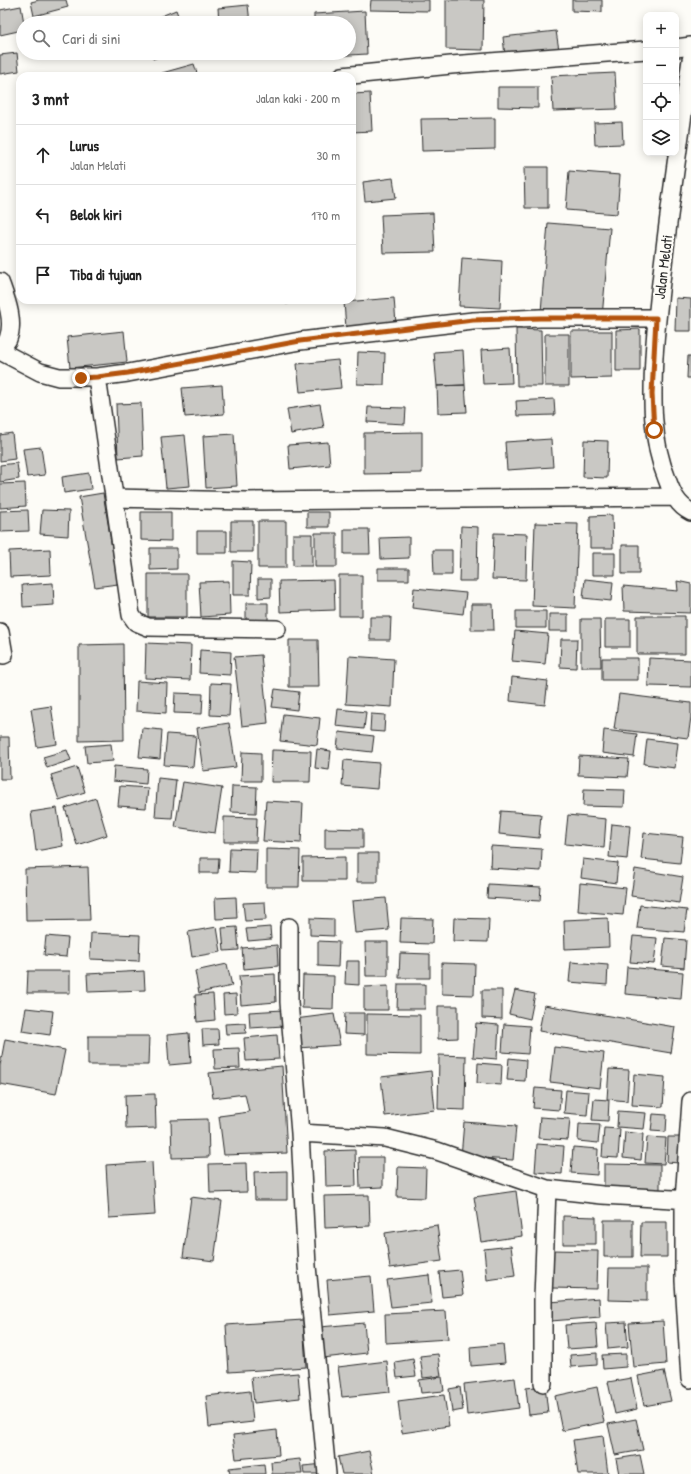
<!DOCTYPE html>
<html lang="id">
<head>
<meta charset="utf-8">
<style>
  :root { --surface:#fff; --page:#f6f6f6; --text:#222; --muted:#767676; --line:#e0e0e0 }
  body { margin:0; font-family:"Patrick Hand",sans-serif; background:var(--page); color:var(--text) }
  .controls { position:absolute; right:12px; top:12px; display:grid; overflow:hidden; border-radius:8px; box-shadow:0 2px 10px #0003 }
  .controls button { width:36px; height:36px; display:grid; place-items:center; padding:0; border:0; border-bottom:1px solid var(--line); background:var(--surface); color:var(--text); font:20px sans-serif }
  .stop { position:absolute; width:12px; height:12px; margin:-9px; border:3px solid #b45309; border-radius:50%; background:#fff }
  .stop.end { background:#b45309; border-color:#fff; box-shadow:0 1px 4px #0008 }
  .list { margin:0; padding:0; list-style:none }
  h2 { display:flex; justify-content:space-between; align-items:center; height:52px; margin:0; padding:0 16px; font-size:17px }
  h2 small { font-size:13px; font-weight:400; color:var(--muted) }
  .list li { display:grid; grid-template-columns:26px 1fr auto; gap:12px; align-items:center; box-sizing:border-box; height:60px; padding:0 16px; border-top:1px solid var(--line) }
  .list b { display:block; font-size:15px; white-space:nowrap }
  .list p { margin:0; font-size:13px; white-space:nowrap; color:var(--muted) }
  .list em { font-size:13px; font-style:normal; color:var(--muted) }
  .icon { flex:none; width:22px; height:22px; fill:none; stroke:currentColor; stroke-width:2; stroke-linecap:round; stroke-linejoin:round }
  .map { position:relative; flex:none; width:691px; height:1474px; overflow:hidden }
  .search { position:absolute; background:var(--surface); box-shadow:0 2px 10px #0003; left:16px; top:16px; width:340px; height:44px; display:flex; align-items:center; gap:10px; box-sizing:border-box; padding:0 14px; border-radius:22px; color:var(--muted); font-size:15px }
  .panel { position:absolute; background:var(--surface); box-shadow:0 2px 10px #0003; left:16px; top:72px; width:340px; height:232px; border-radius:12px }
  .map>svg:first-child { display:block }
</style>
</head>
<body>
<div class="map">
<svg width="691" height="1474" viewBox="0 0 691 1474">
  <rect width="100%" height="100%" fill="#fdfcf7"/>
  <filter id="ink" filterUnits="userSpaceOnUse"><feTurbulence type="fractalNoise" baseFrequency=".025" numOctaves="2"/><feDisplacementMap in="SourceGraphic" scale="8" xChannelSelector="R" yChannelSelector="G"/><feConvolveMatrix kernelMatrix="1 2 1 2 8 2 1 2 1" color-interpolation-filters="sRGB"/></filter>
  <g filter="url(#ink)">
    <path fill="#c9c8c4" stroke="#2b2b2b" d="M 39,0 L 66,0 L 68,7 L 34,16 L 31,2 Z
      M 371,0 L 429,0 L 429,11 L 370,10 Z
      M 446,0 L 484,0 L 483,50 L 446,49 Z
      M 572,0 L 602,0 L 602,12 L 572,11 Z
      M 248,5 L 250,23 L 219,23 L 218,8 Z
      M 21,6 L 24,23 L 23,23 L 23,30 L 0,35 L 0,10 Z
      M 176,10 L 181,23 L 144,23 Z
      M 365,11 L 367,54 L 316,57 L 316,53 L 349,53 L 349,23 L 314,23 L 314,14 Z
      M 556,31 L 559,50 L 505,56 L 503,37 Z
      M 17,53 L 19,71 L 0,74 L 0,55 Z
      M 151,53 L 169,53 L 153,59 Z
      M 222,53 L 252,53 L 253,54 L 222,57 Z
      M 194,64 L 198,76 L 162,76 L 162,73 Z
      M 615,73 L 617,109 L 553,111 L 551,76 Z
      M 498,87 L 538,87 L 538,108 L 498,107 Z
      M 370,93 L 372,131 L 352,132 L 352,94 Z
      M 495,118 L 495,149 L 422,151 L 421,119 Z
      M 622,122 L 623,144 L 595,145 L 594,123 Z
      M 524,167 L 548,167 L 548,208 L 525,208 Z
      M 569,171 L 620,175 L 617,214 L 566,210 Z
      M 393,178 L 396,198 L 365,201 L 363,182 Z
      M 433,213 L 435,252 L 383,253 L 381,215 Z
      M 548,223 L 610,228 L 602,317 L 541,312 Z
      M 462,258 L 502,261 L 500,308 L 459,306 Z
      M 394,298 L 396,324 L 346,328 L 344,302 Z
      M 676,298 L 691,299 L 691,331 L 675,331 Z
      M 286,300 L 309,300 L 286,304 Z
      M 516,329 L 541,330 L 542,386 L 517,386 Z
      M 640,329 L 640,371 L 616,371 L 616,330 Z
      M 124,331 L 127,362 L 70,368 L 67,337 Z
      M 571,331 L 612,331 L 612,378 L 571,379 Z
      M 545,334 L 569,334 L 569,386 L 545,386 Z
      M 510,348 L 512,383 L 483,384 L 481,350 Z
      M 463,350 L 465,385 L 437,386 L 434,352 Z
      M 358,352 L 385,353 L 384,385 L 357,384 Z
      M 688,356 L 691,356 L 691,378 L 687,378 Z
      M 338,360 L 341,388 L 300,392 L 297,364 Z
      M 222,385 L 224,414 L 185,417 L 182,388 Z
      M 465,385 L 467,412 L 438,413 L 437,386 Z
      M 554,399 L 555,415 L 517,416 L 516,401 Z
      M 141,403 L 143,456 L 118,458 L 116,404 Z
      M 320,404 L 324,428 L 291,434 L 287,409 Z
      M 368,407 L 406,408 L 405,424 L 367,422 Z
      M 422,432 L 422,473 L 364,474 L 364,433 Z
      M 12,433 L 15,459 L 0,461 L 0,435 Z
      M 234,434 L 237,486 L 206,488 L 203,436 Z
      M 185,435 L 190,486 L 166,488 L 161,437 Z
      M 551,439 L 553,467 L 507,470 L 505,442 Z
      M 584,440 L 608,441 L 607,478 L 583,477 Z
      M 328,442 L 330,465 L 290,469 L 288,445 Z
      M 41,447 L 45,475 L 27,477 L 23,449 Z
      M 17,463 L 19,479 L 0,482 L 0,465 Z
      M 89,473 L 91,489 L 64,493 L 62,477 Z
      M 25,483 L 26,506 L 0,508 L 0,484 Z
      M 103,493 L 118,584 L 95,587 L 79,497 Z
      M 28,510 L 29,531 L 0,532 L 0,511 Z
      M 42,510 L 69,511 L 68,536 L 40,534 Z
      M 141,512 L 171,512 L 171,541 L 141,540 Z
      M 307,512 L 329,512 L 329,527 L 307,527 Z
      M 612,515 L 613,548 L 590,548 L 590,516 Z
      M 231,521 L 253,521 L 253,552 L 231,552 Z
      M 258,521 L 286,521 L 286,568 L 258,568 Z
      M 535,523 L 578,524 L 575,608 L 532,606 Z
      M 461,526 L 478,527 L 477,581 L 459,581 Z
      M 344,529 L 369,529 L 370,554 L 344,554 Z
      M 197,531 L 227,531 L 227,553 L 197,553 Z
      M 315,533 L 337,533 L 337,567 L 315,567 Z
      M 494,533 L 527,534 L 526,580 L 492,579 Z
      M 293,534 L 312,534 L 312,566 L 293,566 Z
      M 409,537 L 409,558 L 381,559 L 380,538 Z
      M 622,545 L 639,545 L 639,574 L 622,574 Z
      M 150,548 L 177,548 L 177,569 L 150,570 Z
      M 50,549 L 51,575 L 10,577 L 9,551 Z
      M 433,550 L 452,550 L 452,575 L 434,575 Z
      M 592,553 L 615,553 L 615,575 L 592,575 Z
      M 233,561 L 251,562 L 250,595 L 233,595 Z
      M 378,568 L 409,568 L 409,580 L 378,580 Z
      M 148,574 L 187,574 L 187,617 L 148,617 Z
      M 339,575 L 362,575 L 362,616 L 339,616 Z
      M 258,579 L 271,579 L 271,597 L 258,598 Z
      M 585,579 L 613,582 L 611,601 L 583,598 Z
      M 334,580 L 335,610 L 280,612 L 279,581 Z
      M 229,581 L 230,615 L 201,617 L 199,582 Z
      M 677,581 L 691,584 L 691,613 L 624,611 L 623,586 L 678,591 Z
      M 53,583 L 54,605 L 23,607 L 22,585 Z
      M 414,588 L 466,593 L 463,614 L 412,608 Z
      M 246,603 L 268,603 L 268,626 L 246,626 Z
      M 471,604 L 493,604 L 494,630 L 471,630 Z
      M 516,611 L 546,611 L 546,628 L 516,628 Z
      M 549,614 L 568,614 L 568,631 L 549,631 Z
      M 637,616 L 685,616 L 685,654 L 637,654 Z
      M 370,617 L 391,617 L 390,640 L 370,640 Z
      M 581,619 L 600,619 L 601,667 L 581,667 Z
      M 605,619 L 630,619 L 630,647 L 605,647 Z
      M 515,631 L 548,634 L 545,664 L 512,661 Z
      M 561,639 L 577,639 L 576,668 L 560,667 Z
      M 289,640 L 318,640 L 319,687 L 289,687 Z
      M 146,643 L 191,645 L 190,680 L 145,678 Z
      M 123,644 L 124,740 L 79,741 L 79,645 Z
      M 200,650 L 231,652 L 230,675 L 199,673 Z
      M 261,655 L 268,723 L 242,726 L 234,657 Z
      M 349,656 L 394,659 L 392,707 L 346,704 Z
      M 602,658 L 638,658 L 638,680 L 602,680 Z
      M 649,658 L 691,660 L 691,687 L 648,686 Z
      M 512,677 L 548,681 L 545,705 L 510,701 Z
      M 137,681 L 167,683 L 166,713 L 136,711 Z
      M 211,683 L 231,684 L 229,716 L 210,715 Z
      M 275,689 L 299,692 L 297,710 L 272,707 Z
      M 175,693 L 203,694 L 202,714 L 174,713 Z
      M 619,694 L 691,703 L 691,717 L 688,738 L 614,729 Z
      M 51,706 L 57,744 L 37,747 L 31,709 Z
      M 338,709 L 366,712 L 364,729 L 336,726 Z
      M 283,714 L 320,718 L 317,745 L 280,741 Z
      M 371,714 L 385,715 L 384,732 L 370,731 Z
      M 229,723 L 236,767 L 203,771 L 197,728 Z
      M 142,728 L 162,730 L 160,759 L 139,757 Z
      M 604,730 L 637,734 L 634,757 L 602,753 Z
      M 339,732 L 374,736 L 372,752 L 337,748 Z
      M 167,734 L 196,736 L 193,767 L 164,765 Z
      M 0,737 L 9,737 L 10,779 L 0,779 Z
      M 647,739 L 678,743 L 675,768 L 644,764 Z
      M 111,744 L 113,761 L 87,763 L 85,746 Z
      M 317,749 L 331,751 L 329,770 L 315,768 Z
      M 67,750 L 71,760 L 47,768 L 43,757 Z
      M 272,750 L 311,751 L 310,782 L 271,782 Z
      M 242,752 L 261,753 L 261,781 L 241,781 Z
      M 579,756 L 629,759 L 627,777 L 578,775 Z
      M 344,760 L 379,763 L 377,789 L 342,786 Z
      M 114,766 L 147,769 L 146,784 L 113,781 Z
      M 77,767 L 85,792 L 59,800 L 51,775 Z
      M 158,778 L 176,780 L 172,818 L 155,817 Z
      M 183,782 L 222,788 L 215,833 L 175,827 Z
      M 120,786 L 148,788 L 146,808 L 118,806 Z
      M 232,786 L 257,787 L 256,813 L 231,812 Z
      M 584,789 L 625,790 L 624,807 L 583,806 Z
      M 96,798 L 107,835 L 77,845 L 65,808 Z
      M 266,801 L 303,803 L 301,843 L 263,841 Z
      M 57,808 L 63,846 L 36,851 L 31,812 Z
      M 501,811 L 541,814 L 539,838 L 499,834 Z
      M 568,815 L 606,819 L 604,848 L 565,844 Z
      M 224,817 L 257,818 L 256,842 L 224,842 Z
      M 612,824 L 630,826 L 627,859 L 609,857 Z
      M 325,828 L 363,829 L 363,848 L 325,848 Z
      M 644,833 L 683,837 L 680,863 L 641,859 Z
      M 491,846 L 542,849 L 541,871 L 490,868 Z
      M 230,848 L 257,849 L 256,873 L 229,872 Z
      M 266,849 L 300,850 L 299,887 L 266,887 Z
      M 357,853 L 378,853 L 378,882 L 357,882 Z
      M 345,857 L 345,881 L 303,881 L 303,858 Z
      M 200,858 L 219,858 L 218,873 L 200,873 Z
      M 583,859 L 618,863 L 616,883 L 581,878 Z
      M 88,867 L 90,920 L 26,921 L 25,869 Z
      M 635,869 L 683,877 L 679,903 L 631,896 Z
      M 580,883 L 626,888 L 623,915 L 578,911 Z
      M 488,884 L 541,887 L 540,901 L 487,898 Z
      M 236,897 L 237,918 L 216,919 L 215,898 Z
      M 386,898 L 389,930 L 355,933 L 352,901 Z
      M 265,902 L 266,920 L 245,921 L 243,903 Z
      M 640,905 L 687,910 L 684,932 L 637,928 Z
      M 310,918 L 334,919 L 334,936 L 310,935 Z
      M 401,918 L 433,919 L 432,944 L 400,943 Z
      M 454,918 L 489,919 L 488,942 L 453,941 Z
      M 608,918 L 609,947 L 565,949 L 564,920 Z
      M 217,927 L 221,952 L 192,957 L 188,932 Z
      M 237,927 L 239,950 L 224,951 L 222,928 Z
      M 270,927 L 271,939 L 248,941 L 246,929 Z
      M 91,933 L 140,935 L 139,961 L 90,959 Z
      M 46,936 L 68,938 L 66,957 L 44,955 Z
      M 633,936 L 657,938 L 654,964 L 630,962 Z
      M 665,938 L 686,940 L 684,968 L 662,966 Z
      M 318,941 L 339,942 L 338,967 L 318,966 Z
      M 365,942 L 388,942 L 388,976 L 366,976 Z
      M 277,945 L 278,966 L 244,969 L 242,948 Z
      M 400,953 L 430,954 L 430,978 L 399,978 Z
      M 346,961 L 359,961 L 359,985 L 345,984 Z
      M 571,962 L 608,965 L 607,985 L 569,982 Z
      M 442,963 L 475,964 L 474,995 L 442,994 Z
      M 227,964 L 232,986 L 199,993 L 195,971 Z
      M 627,967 L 683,972 L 681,999 L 625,994 Z
      M 28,971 L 70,971 L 70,993 L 27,993 Z
      M 144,971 L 145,990 L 88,992 L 87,974 Z
      M 275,974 L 276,1002 L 241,1005 L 239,976 Z
      M 303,975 L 334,976 L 333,1009 L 302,1008 Z
      M 398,984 L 425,984 L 425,1009 L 397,1009 Z
      M 388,986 L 388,1010 L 364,1010 L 364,987 Z
      M 482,990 L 502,990 L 502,1019 L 482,1018 Z
      M 515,990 L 535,994 L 530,1019 L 509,1014 Z
      M 213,994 L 215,1020 L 197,1022 L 195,995 Z
      M 236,994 L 237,1013 L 224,1014 L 223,995 Z
      M 544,1005 L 675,1027 L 671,1053 L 539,1031 Z
      M 438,1006 L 458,1006 L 458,1038 L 438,1039 Z
      M 26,1008 L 53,1011 L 50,1035 L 22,1031 Z
      M 283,1010 L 284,1026 L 250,1028 L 249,1012 Z
      M 345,1013 L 364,1013 L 364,1035 L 344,1034 Z
      M 334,1014 L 340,1045 L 298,1048 L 295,1019 Z
      M 367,1014 L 420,1015 L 420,1055 L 367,1054 Z
      M 245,1023 L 246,1033 L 226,1034 L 225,1024 Z
      M 476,1023 L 499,1025 L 497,1059 L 473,1057 Z
      M 504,1024 L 530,1026 L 528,1054 L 502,1052 Z
      M 202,1029 L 218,1029 L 219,1044 L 203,1045 Z
      M 189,1033 L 191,1063 L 169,1065 L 167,1035 Z
      M 277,1035 L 279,1059 L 246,1061 L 244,1038 Z
      M 88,1036 L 149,1036 L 148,1065 L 88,1065 Z
      M 5,1039 L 65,1050 L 56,1094 L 0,1084 L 0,1066 Z
      M 554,1047 L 604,1053 L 600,1088 L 550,1082 Z
      M 239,1048 L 240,1068 L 215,1069 L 214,1049 Z
      M 439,1055 L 466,1056 L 465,1110 L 438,1109 Z
      M 509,1058 L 526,1060 L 525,1081 L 507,1080 Z
      M 478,1063 L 502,1065 L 501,1085 L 477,1083 Z
      M 282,1066 L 287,1153 L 224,1155 L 219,1116 L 249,1112 L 245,1094 L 213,1098 L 209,1073 Z
      M 609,1069 L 629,1070 L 627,1101 L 607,1099 Z
      M 431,1071 L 435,1110 L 385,1116 L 381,1077 Z
      M 634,1074 L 665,1077 L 663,1107 L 632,1105 Z
      M 535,1088 L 561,1090 L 559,1110 L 533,1108 Z
      M 566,1090 L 589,1092 L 587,1115 L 564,1113 Z
      M 155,1094 L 156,1128 L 126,1129 L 125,1095 Z
      M 594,1099 L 609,1100 L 608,1121 L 592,1120 Z
      M 618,1111 L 646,1113 L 644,1129 L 617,1127 Z
      M 653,1114 L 667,1115 L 666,1132 L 651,1131 Z
      M 540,1117 L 570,1119 L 568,1140 L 538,1138 Z
      M 208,1119 L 209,1157 L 172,1158 L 171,1120 Z
      M 464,1122 L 516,1126 L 513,1160 L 461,1157 Z
      M 579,1124 L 600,1125 L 598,1143 L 578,1141 Z
      M 604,1128 L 620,1129 L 618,1158 L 602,1157 Z
      M 625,1132 L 643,1134 L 641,1160 L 623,1158 Z
      M 647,1137 L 666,1138 L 664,1164 L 645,1163 Z
      M 668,1137 L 681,1137 L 679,1163 L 667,1162 Z
      M 537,1144 L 564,1146 L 562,1174 L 535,1172 Z
      M 573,1147 L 598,1149 L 597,1175 L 571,1173 Z
      M 355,1150 L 356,1186 L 326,1187 L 325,1151 Z
      M 359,1157 L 383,1157 L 383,1187 L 360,1188 Z
      M 152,1162 L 155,1215 L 109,1218 L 106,1165 Z
      M 246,1163 L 247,1192 L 210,1193 L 209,1164 Z
      M 604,1164 L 660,1165 L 660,1194 L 604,1193 Z
      M 398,1167 L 426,1168 L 425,1198 L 397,1197 Z
      M 287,1171 L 287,1200 L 255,1200 L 254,1172 Z
      M 516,1191 L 522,1236 L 481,1242 L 474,1197 Z
      M 369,1195 L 370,1226 L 325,1228 L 324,1196 Z
      M 191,1197 L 222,1201 L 214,1261 L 183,1257 Z
      M 563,1216 L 596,1217 L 596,1244 L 563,1244 Z
      M 604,1220 L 633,1220 L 633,1257 L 604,1257 Z
      M 641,1222 L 667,1222 L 667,1257 L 640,1257 Z
      M 437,1225 L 442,1261 L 390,1268 L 385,1233 Z
      M 511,1246 L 515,1276 L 487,1280 L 484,1249 Z
      M 553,1250 L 598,1251 L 597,1289 L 552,1288 Z
      M 609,1268 L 647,1268 L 647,1301 L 608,1300 Z
      M 460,1270 L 463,1295 L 442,1297 L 439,1272 Z
      M 429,1275 L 432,1303 L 391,1307 L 387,1280 Z
      M 371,1276 L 374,1311 L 330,1315 L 327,1280 Z
      M 599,1298 L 600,1317 L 551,1321 L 550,1302 Z
      M 446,1311 L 448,1339 L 386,1343 L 385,1314 Z
      M 303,1320 L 306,1367 L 229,1372 L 226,1325 Z
      M 663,1321 L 666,1364 L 633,1367 L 629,1323 Z
      M 626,1322 L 628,1347 L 608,1349 L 606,1323 Z
      M 364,1323 L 367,1353 L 323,1358 L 320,1327 Z
      M 596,1323 L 598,1347 L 567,1349 L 565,1325 Z
      M 503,1344 L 505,1363 L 471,1366 L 470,1347 Z
      M 597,1353 L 597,1365 L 571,1367 L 570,1355 Z
      M 438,1354 L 441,1376 L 423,1378 L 420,1356 Z
      M 626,1354 L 626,1367 L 603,1369 L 602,1355 Z
      M 413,1359 L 416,1376 L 397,1378 L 395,1362 Z
      M 387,1361 L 390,1392 L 342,1397 L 338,1367 Z
      M 664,1371 L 671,1401 L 644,1406 L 638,1376 Z
      M 298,1373 L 300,1398 L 254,1403 L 251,1377 Z
      M 442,1377 L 444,1391 L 421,1393 L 419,1380 Z
      M 515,1378 L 519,1408 L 467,1415 L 464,1384 Z
      M 631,1378 L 637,1409 L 615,1414 L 608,1382 Z
      M 545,1386 L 548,1413 L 529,1415 L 526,1388 Z
      M 460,1387 L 463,1410 L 452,1412 L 449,1389 Z
      M 597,1387 L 604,1422 L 562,1431 L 555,1396 Z
      M 250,1391 L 253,1422 L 209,1427 L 206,1396 Z
      M 444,1395 L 449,1426 L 402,1433 L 398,1401 Z
      M 636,1419 L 643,1450 L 615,1455 L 608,1424 Z
      M 277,1430 L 279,1455 L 236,1459 L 233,1435 Z
      M 603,1436 L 608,1474 L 578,1474 L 573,1440 Z
      M 369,1451 L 374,1474 L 342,1474 L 338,1457 Z
      M 640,1455 L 644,1474 L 619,1474 L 616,1459 Z
      M 300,1459 L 302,1474 L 272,1474 L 271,1462 Z
      M 264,1464 L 265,1474 L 230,1474 L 229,1468 Z
      M 325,1464 L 326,1474 L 304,1474 L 303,1466 Z"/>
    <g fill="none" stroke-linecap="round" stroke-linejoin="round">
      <g stroke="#2b2b2b" stroke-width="20">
        <path id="minor" d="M 676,48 L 691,46
          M 691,60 C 683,112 676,163 669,216 C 663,263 657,309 654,357 C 652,398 651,440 667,479 C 672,493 677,505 691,512
          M 342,76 L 451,65 L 646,50
          M 0,282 C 6,299 15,321 8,339 C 6,343 3,346 0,349
          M 0,351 L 40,372 L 59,377 L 97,377 L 128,373 L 300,341 L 473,321 L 540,318 L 656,318
          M 97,377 L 131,615 L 136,622 L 148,627 L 277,629
          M 114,498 L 246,501 L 674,497
          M 0,632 L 4,655
          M 289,927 L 289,1002 L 300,1133 L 307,1266 L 327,1474
          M 300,1133 L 385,1138 L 437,1151 L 547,1189 L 602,1195 L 691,1200
          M 690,1379 L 684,1281 L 684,1200 L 691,1101
          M 543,1383 L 543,1298 L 547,1189"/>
      </g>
      <use href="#minor" stroke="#fdfcf7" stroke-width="17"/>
    </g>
  </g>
  <g fill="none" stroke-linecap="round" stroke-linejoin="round" filter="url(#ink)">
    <path stroke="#b45309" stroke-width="5" d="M 81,378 L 97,377 L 128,373 L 300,341 L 473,320 L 540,318 L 656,318 L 652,394 L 654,430"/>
  </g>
  <g text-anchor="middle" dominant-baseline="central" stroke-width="4" stroke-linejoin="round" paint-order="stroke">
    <g font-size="15" fill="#2b2b2b" stroke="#fdfcf7">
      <text transform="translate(663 267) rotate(-83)">Jalan Melati</text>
    </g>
  </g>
</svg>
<div class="controls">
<button>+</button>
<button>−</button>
<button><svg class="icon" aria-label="locate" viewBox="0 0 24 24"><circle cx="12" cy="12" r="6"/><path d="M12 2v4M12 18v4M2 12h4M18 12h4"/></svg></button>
<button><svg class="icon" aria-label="layers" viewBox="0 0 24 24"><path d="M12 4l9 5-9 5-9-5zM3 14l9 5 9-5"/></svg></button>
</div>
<div class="stop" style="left:654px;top:430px"></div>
<div class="stop end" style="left:81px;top:378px"></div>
<div class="search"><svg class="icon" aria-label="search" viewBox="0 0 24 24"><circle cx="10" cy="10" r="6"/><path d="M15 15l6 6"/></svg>Cari di sini</div>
<section class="panel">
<h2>3 mnt<small>Jalan kaki · 200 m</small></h2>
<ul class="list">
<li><svg class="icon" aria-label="ahead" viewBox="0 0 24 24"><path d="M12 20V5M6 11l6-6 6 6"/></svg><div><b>Lurus</b><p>Jalan Melati</p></div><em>30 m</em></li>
<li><svg class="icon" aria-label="left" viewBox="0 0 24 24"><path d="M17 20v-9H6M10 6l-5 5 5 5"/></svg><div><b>Belok kiri</b></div><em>170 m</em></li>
<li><svg class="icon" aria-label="arrive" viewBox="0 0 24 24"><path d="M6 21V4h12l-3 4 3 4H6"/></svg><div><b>Tiba di tujuan</b></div></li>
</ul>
</section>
</div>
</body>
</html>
